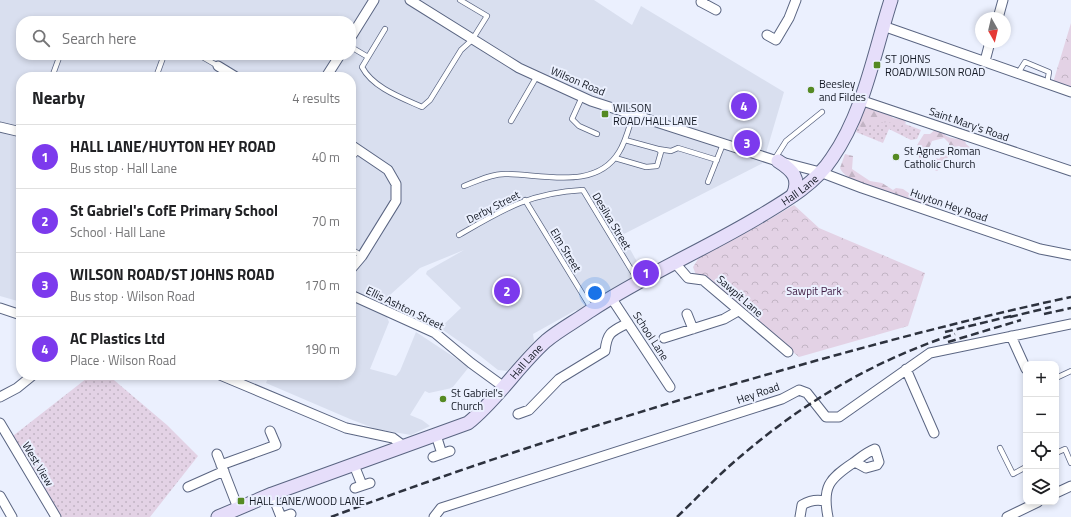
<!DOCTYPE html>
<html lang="en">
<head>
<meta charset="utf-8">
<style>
  :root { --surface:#fff; --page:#f6f6f6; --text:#202124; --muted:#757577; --line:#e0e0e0; --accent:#7c3aed }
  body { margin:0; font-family:"Titillium Web",sans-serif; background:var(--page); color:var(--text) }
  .controls { position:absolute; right:12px; bottom:12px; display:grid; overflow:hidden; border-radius:8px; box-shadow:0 2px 6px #0003 }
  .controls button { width:36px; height:36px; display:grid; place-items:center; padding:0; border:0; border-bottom:1px solid var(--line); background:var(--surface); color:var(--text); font:20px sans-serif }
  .compass { position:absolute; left:975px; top:12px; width:36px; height:36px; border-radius:50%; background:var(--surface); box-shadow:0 2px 6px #0003; rotate:172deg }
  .you { position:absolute; left:595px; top:293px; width:14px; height:14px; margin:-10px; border:3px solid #fff; border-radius:50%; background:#1a73e8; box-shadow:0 0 0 6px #1a73e833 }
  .badge { display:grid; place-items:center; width:26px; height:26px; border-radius:50%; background:var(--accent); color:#fff; font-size:13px; font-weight:700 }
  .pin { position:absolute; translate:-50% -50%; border:2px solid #fff; box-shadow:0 1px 4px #0006 }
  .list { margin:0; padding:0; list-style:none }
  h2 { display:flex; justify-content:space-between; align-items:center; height:52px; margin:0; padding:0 16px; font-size:17px }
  h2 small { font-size:13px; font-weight:400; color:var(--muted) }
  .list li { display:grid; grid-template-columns:26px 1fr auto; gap:12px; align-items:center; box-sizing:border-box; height:64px; padding:0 16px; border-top:1px solid var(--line) }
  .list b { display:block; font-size:15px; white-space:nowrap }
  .list p { margin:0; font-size:13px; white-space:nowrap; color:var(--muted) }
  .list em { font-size:13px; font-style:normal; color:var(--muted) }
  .icon { flex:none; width:22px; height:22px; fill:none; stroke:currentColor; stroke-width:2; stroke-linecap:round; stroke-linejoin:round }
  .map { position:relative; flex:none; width:1071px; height:517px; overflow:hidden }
  .search { position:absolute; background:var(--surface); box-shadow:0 2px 6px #0003; left:16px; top:16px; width:340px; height:44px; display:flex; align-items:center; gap:10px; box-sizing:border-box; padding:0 14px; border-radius:16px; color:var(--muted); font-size:15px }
  .panel { position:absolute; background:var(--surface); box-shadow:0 2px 6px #0003; left:16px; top:72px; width:340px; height:308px; border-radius:16px }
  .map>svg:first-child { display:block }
</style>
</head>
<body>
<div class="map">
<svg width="1071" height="517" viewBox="0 0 1071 517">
  <defs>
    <pattern id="grass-dots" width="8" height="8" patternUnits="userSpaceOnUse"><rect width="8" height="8" fill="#e3d2e5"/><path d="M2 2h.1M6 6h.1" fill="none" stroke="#c2b4c4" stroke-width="1.8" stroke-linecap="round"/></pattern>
    <pattern id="forest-firs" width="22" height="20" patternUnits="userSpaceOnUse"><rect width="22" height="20" fill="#e3d2e5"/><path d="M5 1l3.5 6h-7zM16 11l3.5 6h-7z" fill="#c2b4c4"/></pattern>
    <pattern id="park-crowns" width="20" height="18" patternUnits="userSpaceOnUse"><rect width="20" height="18" fill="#e3d2e5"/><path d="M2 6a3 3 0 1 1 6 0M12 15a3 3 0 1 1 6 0" fill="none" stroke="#c2b4c4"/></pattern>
  </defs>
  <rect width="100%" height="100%" fill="#ebf0fe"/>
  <path fill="#d9dfef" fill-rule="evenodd" d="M 0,0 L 594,0 L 632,25 L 641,6 L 784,92 L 763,163 L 622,235 L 644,274 L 578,312 L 576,310 L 533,334 L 534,341 L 507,371 L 498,370 L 479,355 L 440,328 L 461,308 L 426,274 L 427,271 L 464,250 L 420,268 L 381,303 L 389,322 L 370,369 L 396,376 L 400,371 L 416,332 L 469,367 L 452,388 L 429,393 L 425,391 L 410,415 L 422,420 L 430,426 L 411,435 L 376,429 L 350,419 L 266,383 L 268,378 L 258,375 L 351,375 L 351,77 L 21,77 L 21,302 L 0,296 ZM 21,21 L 351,21 L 351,55 L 21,55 Z"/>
  <path fill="url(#grass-dots)" d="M 865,109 L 921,130 L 917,139 L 911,140 L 889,129 L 883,143 L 856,132 Z
    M 91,375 L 108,375 L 167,425 L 198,456 L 150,517 L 56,517 L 9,439 Z"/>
  <path fill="url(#forest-firs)" d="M 865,105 L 878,112 L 889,113 L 893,118 L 904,119 L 906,123 L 901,126 L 888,122 L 876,123 L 862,128 L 856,122 Z
    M 936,129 L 944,132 L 945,135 C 951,140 958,137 965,141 L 966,144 L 973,150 L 972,156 L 965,156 L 964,149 L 959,146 L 949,148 L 949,143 L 944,138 L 932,141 L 924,160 L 934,164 L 936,158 L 939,159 L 945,152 L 948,153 L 948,157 L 943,166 L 937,171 L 922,165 L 919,158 L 920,151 L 917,145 L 924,134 L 930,134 Z
    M 845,154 L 853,156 L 852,169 L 870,181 L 882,183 L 893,190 L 896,188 L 903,189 L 916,198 L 928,201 L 929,206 L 926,207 C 914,202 903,198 891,193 C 879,188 844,181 840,168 Z"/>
  <path fill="url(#park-crowns)" d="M 1071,23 L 1071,93 L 1052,86 Z
    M 794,205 L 819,228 L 925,273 L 908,326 L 799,357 L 753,318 L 696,275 L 693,267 L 700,256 L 747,232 Z"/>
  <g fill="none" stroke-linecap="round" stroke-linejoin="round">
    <g stroke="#5a6582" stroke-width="6">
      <path id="lane" d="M 81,21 L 94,19 L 120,21
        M 385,29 L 362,67 C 373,88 402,98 422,107 L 430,100 L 461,50 L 472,40 L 487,16 L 460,0
        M 351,47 L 368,57
        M 199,55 L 218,66
        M 1018,73 L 1025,62 L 1049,72 L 1047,84
        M 52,77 L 60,55
        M 156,77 L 164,55
        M 582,97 L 572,119 L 579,126 L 597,134
        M 511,121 L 537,76
        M 658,149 L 671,151 L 678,148 L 717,160
        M 615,158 L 646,167 L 657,166 L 661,152 L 658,149 L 625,140
        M 351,159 L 359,150
        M 774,160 L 786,141 L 822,112
        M 708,182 L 723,144
        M 464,186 C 477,181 491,174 505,174 C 542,174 596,191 619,152 C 626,141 629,127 633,115
        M 525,200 L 591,308
        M 459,235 C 504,209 529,193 583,190 L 638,281
        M 351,249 L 362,256
        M 1056,378 L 1071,371
        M 1000,448 L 1013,474 L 1026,467
        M 1056,453 L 1065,449 L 1071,463"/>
    </g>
    <g stroke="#5a6582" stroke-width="11">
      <path id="street" d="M 410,0 L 519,68 L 591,101 L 774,160 L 820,172 L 862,188 L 1040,249 L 1071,255
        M 703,0 L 701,2 L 716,10
        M 998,18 L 1003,0
        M 883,26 L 1071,92
        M 767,35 L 776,40 L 789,18 L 796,0
        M 351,37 L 374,0
        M 985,61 L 990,42
        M 218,66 L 236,77
        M 326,77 L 340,55
        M 860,100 L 1071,171
        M 0,127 L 21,132
        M 351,145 L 388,170 L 396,184 L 396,201 L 362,256 L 351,269
        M 675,263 L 688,278 L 703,280 L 788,352
        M 351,295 L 435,333 L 471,363 L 504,387
        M 612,299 L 670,387
        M 0,308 L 21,315
        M 687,314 L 693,329
        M 1011,336 L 1026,369
        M 664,338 L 724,319 L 738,311
        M 906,369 L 934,433
        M 220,375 L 346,428 L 393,438 L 405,447
        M 0,397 L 17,388 L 33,375
        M 518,414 L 529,410 L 559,379 L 605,351 C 607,332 612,331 628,323
        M 0,423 L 56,517
        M 436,435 L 442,454
        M 217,454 L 238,508
        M 433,457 L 450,451
        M 221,465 L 276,445 L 270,431
        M 354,465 L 362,485
        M 188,487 L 224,471
        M 355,488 L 370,483
        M 1056,493 L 1071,486
        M 272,494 L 281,517
        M 0,496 L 12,517
        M 283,517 L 291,514
        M 434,517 L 441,508 L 782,399 L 799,390 L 807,393 L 826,417 L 839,417 L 930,353 L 1071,324
        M 800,517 L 802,505 C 809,501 816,499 824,501
        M 828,517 C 822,487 829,479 853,463 C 860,458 867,452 875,449 L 879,462 L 877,465 L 866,468 L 855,462
        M 1007,517 L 1038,502"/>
    </g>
    <g stroke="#5a6582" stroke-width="15">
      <g id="secondary">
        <path d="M 778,161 C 792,170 801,178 793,195"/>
        <path id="s1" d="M 218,517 L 272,494 L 468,423 C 498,399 518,366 546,341 C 559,330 576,321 590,311 C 644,275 706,249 762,215 C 787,200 816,183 832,158 C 864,112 874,53 891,0"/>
      </g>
    </g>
    <use href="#lane" stroke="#fff" stroke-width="4.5"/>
    <use href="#street" stroke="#fff" stroke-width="9"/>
    <use href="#secondary" stroke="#e6defa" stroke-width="13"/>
    <path stroke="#2d323e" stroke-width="2.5" stroke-dasharray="8 4" stroke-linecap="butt" d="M 1044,314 L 1071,308
      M 1010,317 L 1051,307
      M 945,332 L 1015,315
      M 948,342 L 1021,320
      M 331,517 C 456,470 582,429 710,391 C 830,356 949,323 1071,297
      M 677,517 C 698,497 718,475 741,456 C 804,402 875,360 955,334"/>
  </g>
  <g fill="#558a23" stroke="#ebf0fe" stroke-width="1.5">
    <rect x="873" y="61" width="8" height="8" rx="2"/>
    <circle cx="811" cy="90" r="4"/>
    <rect x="601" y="110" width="8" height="8" rx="2"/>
    <circle cx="896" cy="157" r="4"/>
    <circle cx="443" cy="399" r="4"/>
    <rect x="237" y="497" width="8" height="8" rx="2"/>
  </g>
  <g text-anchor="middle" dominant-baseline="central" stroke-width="4" stroke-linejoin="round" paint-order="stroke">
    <g font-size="11" fill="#131823" stroke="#ebf0fe" text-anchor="start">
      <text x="885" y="59">ST JOHNS<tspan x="885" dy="13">ROAD/WILSON ROAD</tspan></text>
      <text x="819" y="84">Beesley<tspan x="819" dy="13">and Fildes</tspan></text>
      <text x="613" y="108">WILSON<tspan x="613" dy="13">ROAD/HALL LANE</tspan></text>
      <text x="904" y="151">St Agnes Roman<tspan x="904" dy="13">Catholic Church</tspan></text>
      <text x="451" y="393">St Gabriel's<tspan x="451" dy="13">Church</tspan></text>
      <text x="249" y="501">HALL LANE/WOOD LANE</text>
    </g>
    <g font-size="11" fill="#131823" stroke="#ebf0fe">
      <text transform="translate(578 81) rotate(23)">Wilson Road</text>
      <text transform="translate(969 124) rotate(19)">Saint Mary's Road</text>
      <text stroke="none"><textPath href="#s1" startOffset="676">Hall Lane</textPath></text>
      <text transform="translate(949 205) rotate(19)">Huyton Hey Road</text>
      <text transform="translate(493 207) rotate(-27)">Derby Street</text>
      <text transform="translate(612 221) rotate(59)">Desilva Street</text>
      <text transform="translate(566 250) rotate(59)">Elm Street</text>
      <text transform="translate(740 296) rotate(41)">Sawpit Lane</text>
      <text transform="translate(405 308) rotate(26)">Ellis Ashton Street</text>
      <text transform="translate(651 336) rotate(57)">School Lane</text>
      <text stroke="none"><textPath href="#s1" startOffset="352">Hall Lane</textPath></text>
      <text transform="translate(758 393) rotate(-19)">Hey Road</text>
      <text transform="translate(38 464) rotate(59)">West View</text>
    </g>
    <g font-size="11" fill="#3d1b42" stroke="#ebf0fe">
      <text x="814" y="291">Sawpit Park</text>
    </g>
  </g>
</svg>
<div class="controls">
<button>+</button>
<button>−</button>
<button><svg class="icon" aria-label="locate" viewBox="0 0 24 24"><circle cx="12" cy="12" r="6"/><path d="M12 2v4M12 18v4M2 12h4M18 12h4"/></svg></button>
<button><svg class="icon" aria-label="layers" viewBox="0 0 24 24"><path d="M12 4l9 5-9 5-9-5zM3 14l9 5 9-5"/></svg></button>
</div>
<svg class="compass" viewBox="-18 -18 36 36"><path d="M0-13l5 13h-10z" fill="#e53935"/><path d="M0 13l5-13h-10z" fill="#757577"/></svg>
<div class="you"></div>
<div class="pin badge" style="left:646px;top:273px">1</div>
<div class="pin badge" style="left:507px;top:291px">2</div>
<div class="pin badge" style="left:747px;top:143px">3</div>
<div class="pin badge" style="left:744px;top:106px">4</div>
<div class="search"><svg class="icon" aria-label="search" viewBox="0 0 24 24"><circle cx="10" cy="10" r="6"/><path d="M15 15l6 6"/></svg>Search here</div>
<section class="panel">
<h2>Nearby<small>4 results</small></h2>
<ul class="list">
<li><span class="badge">1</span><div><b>HALL LANE/HUYTON HEY ROAD</b><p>Bus stop · Hall Lane</p></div><em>40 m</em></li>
<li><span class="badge">2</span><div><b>St Gabriel's CofE Primary School</b><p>School · Hall Lane</p></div><em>70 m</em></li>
<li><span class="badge">3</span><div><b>WILSON ROAD/ST JOHNS ROAD</b><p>Bus stop · Wilson Road</p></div><em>170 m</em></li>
<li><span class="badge">4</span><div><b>AC Plastics Ltd</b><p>Place · Wilson Road</p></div><em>190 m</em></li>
</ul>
</section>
</div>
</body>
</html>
